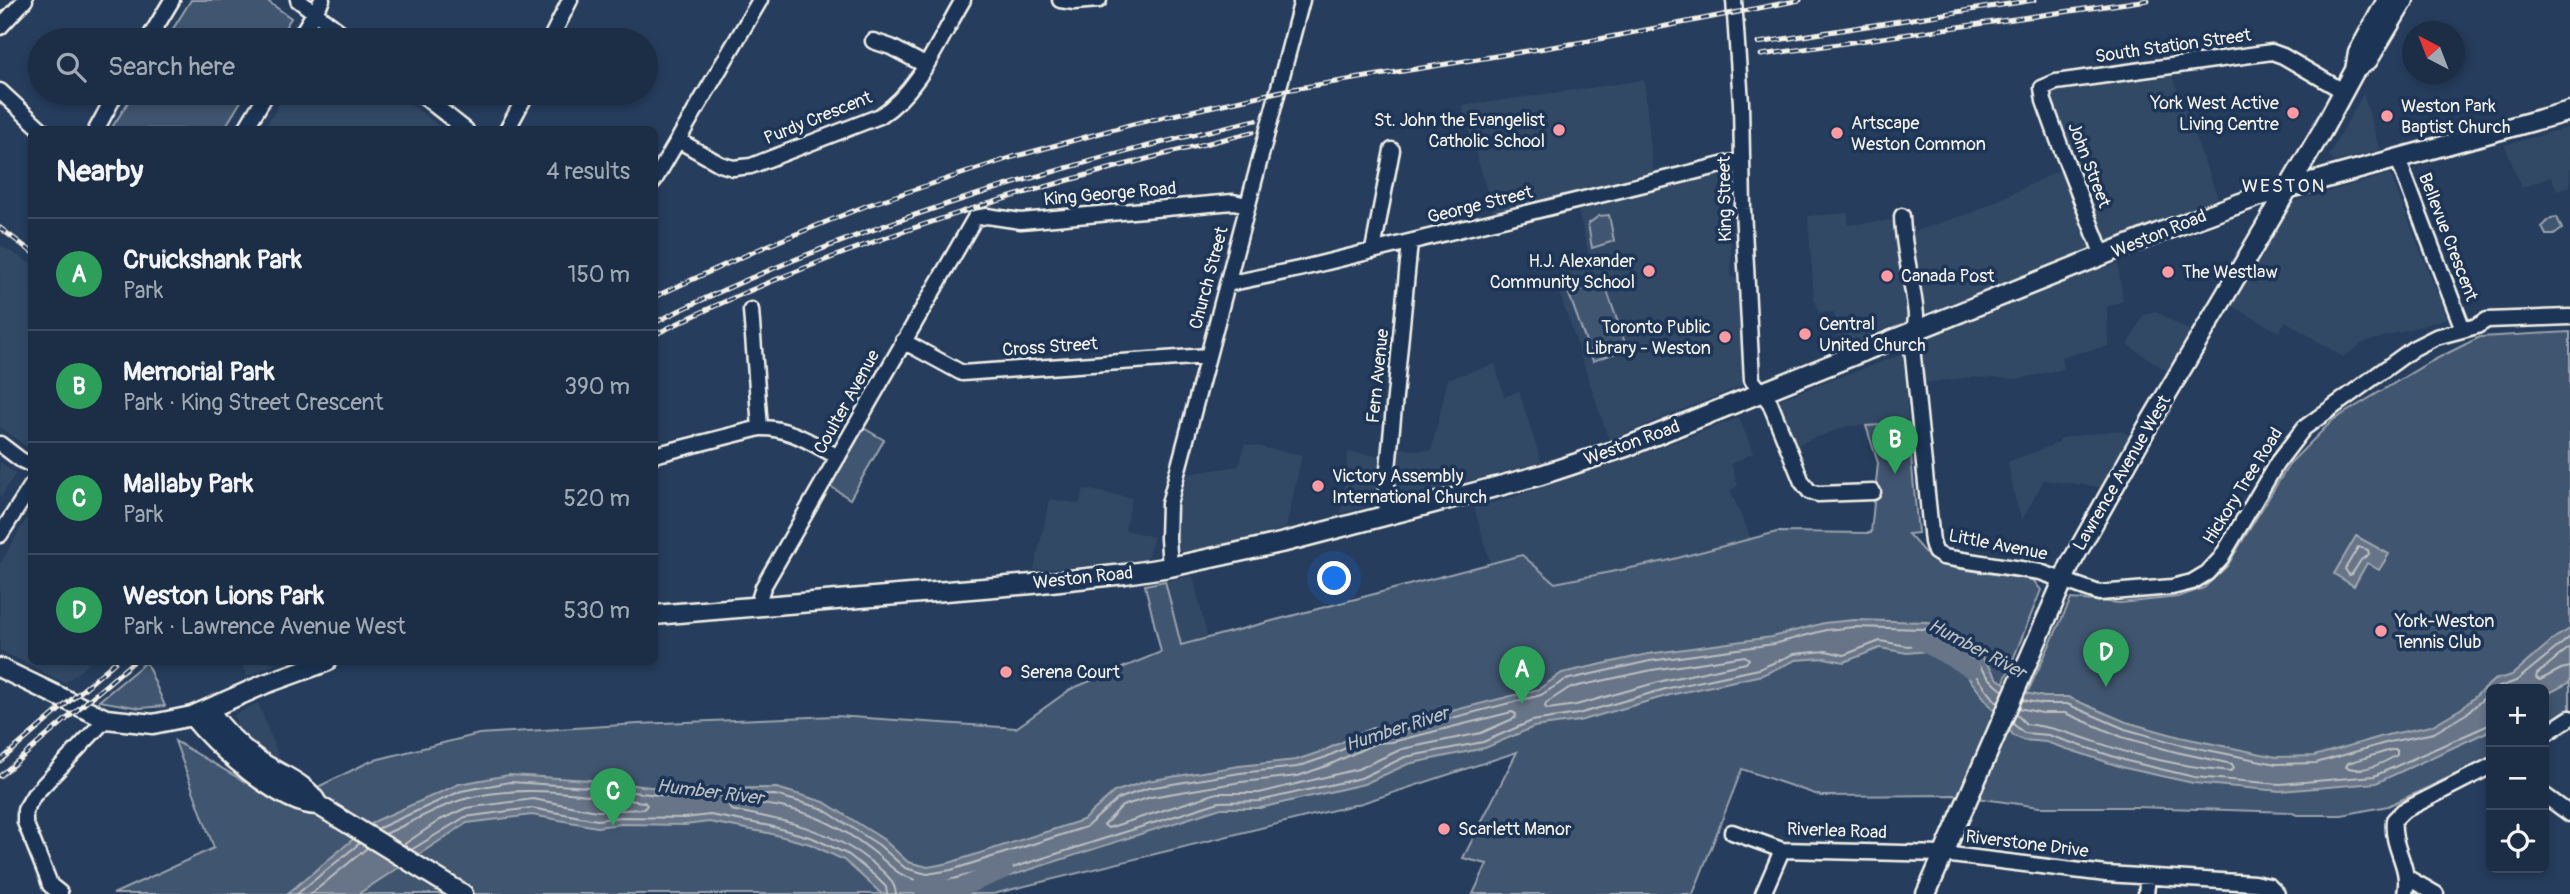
<!DOCTYPE html>
<html lang="en">
<head>
<meta charset="utf-8">
<style>
  :root { --surface:#1c2e46; --page:#25364d; --text:#f1f3f6; --muted:#a0a8b3; --line:#3a4a5f; --accent:#95b2f1 }
  body { margin:0; font-family:Pangolin,sans-serif; background:var(--page); color:var(--text) }
  .controls { position:absolute; right:21px; bottom:21px; display:grid; overflow:hidden; border-radius:10px; box-shadow:0 4px 10px #0003 }
  .controls button { width:63px; height:63px; display:grid; place-items:center; padding:0; border:0; border-bottom:2px solid var(--line); background:var(--surface); color:var(--text); font:35px sans-serif }
  .compass { position:absolute; left:2402px; top:21px; width:63px; height:63px; border-radius:50%; background:var(--surface); box-shadow:0 4px 10px #0003; rotate:318deg }
  .you { position:absolute; left:1335px; top:579px; width:24px; height:24px; margin:-18px; border:5px solid #fff; border-radius:50%; background:#1a73e8; box-shadow:0 0 0 10px #1a73e833 }
  .badge { display:grid; place-items:center; width:46px; height:46px; border-radius:50%; background:var(--accent); color:#fff; font-size:23px; font-weight:700 }
  .pin { position:absolute; translate:-50% -58px; filter:drop-shadow(0 2px 4px #0008) }
  .pin::after { content:''; position:absolute; top:37px; width:24px; height:21px; background:inherit; clip-path:polygon(0 0,100% 0,50% 100%) }
  .list { margin:0; padding:0; list-style:none }
  h2 { display:flex; justify-content:space-between; align-items:center; height:91px; margin:0; padding:0 28px; font-size:30px }
  h2 small { font-size:23px; font-weight:400; color:var(--muted) }
  .list li { display:grid; grid-template-columns:46px 1fr auto; gap:21px; align-items:center; box-sizing:border-box; height:112px; padding:0 28px; border-top:2px solid var(--line) }
  .list b { display:block; font-size:26px; white-space:nowrap }
  .list p { margin:0; font-size:23px; white-space:nowrap; color:var(--muted) }
  .list em { font-size:23px; font-style:normal; color:var(--muted) }
  .icon { flex:none; width:38px; height:38px; fill:none; stroke:currentColor; stroke-width:2; stroke-linecap:round; stroke-linejoin:round }
  .map { position:relative; flex:none; width:2570px; height:894px; overflow:hidden }
  .search { position:absolute; background:var(--surface); box-shadow:0 4px 10px #0003; left:28px; top:28px; width:630px; height:77px; display:flex; align-items:center; gap:18px; box-sizing:border-box; padding:0 24px; border-radius:38px; color:var(--muted); font-size:26px }
  .panel { position:absolute; background:var(--surface); box-shadow:0 4px 10px #0003; left:28px; top:126px; width:630px; height:539px; border-radius:10px }
  .map>svg:first-child { display:block }
</style>
</head>
<body>
<div class="map">
<svg width="2570" height="894" viewBox="0 0 2570 894">
  <rect width="100%" height="100%" fill="#263d5d"/>
  <filter id="ink" filterUnits="userSpaceOnUse"><feTurbulence type="fractalNoise" baseFrequency=".0143" numOctaves="2"/><feDisplacementMap in="SourceGraphic" scale="14" xChannelSelector="R" yChannelSelector="G"/><feConvolveMatrix kernelMatrix="1 2 1 2 8 2 1 2 1" color-interpolation-filters="sRGB"/></filter>
  <g filter="url(#ink)">
    <path fill="#334966" d="M 2172,76 L 2218,198 L 2108,241 L 2102,236 L 2050,96 L 2057,90 Z
      M 1644,80 L 1653,172 L 1493,211 L 1462,106 Z
      M 286,93 L 396,93 L 443,129 L 264,129 Z
      M 2363,94 L 2380,150 L 2335,162 L 2329,155 Z
      M 2570,127 L 2570,186 L 2557,190 L 2551,177 L 2521,188 L 2505,145 Z
      M 2060,170 L 2090,247 L 2040,270 L 1840,346 L 1834,312 L 1819,313 L 1814,298 L 1808,216 L 1848,213 L 1848,225 L 1892,220 L 1913,232 L 1974,212 Z
      M 1725,174 L 1730,178 L 1731,277 L 1740,279 L 1743,385 L 1609,440 L 1557,285 L 1569,280 L 1567,264 L 1590,258 L 1578,211 Z
      M 2390,174 L 2447,318 L 2363,343 L 2343,357 L 2285,321 L 2279,332 L 2232,306 L 2293,202 Z
      M 0,245 L 31,264 L 32,444 L 29,448 L 0,427 Z
      M 2118,264 L 2123,301 L 2107,307 L 2108,346 L 2061,357 L 2063,369 L 2018,379 L 1971,377 L 1923,383 L 1917,340 L 2026,293 Z
      M 2155,311 L 2190,331 L 2167,371 L 2128,345 L 2143,316 Z
      M 1903,354 L 1908,423 L 1847,426 L 1794,446 L 1775,401 Z
      M 1495,364 L 1504,397 L 1519,391 L 1541,462 L 1406,497 L 1394,488 L 1398,448 L 1431,451 L 1448,379 Z
      M 1739,418 L 1753,453 L 1731,464 L 1738,486 L 1730,490 L 1751,538 L 1666,561 L 1554,583 L 1522,555 L 1490,562 L 1474,507 L 1504,500 L 1631,458 Z
      M 2118,430 L 2130,435 L 2100,487 L 2044,480 L 2022,520 L 2015,499 L 2008,462 L 2058,443 L 2061,438 Z
      M 1245,444 L 1302,455 L 1286,528 L 1196,553 L 1179,550 L 1173,521 L 1188,474 L 1239,466 Z
      M 1348,452 L 1381,456 L 1375,504 L 1341,513 Z
      M 0,462 L 15,474 L 0,499 Z
      M 1084,489 L 1132,498 L 1125,530 L 1154,537 L 1146,561 L 1034,570 L 1050,499 L 1079,504 Z
      M 31,511 L 32,662 L 91,662 L 65,683 L 0,650 L 0,564 Z
      M 1193,576 L 1207,636 L 1180,645 L 1165,581 Z
      M 241,662 L 281,662 L 247,676 Z
      M 258,703 L 282,765 L 261,752 L 238,729 L 234,715 Z"/>
    <path fill="#40546f" stroke="#9aa2ac" stroke-width="2" d="M 191,0 L 266,0 L 291,18 L 277,40 L 166,40 Z
      M 134,93 L 246,93 L 224,129 L 111,129 Z
      M 1609,215 L 1614,241 L 1592,248 L 1588,224 L 1599,216 Z
      M 2557,217 L 2562,229 L 2554,235 L 2546,235 L 2542,227 L 2551,218 Z
      M 1604,282 L 1627,349 L 1593,361 L 1569,294 Z
      M 2570,332 L 2570,711 L 2544,727 L 2544,689 L 2491,689 L 2491,758 L 2388,806 L 2342,815 L 2297,815 L 2290,812 L 2136,807 L 2039,807 L 1956,795 L 1821,796 L 1742,769 L 1693,894 L 1473,894 L 1487,864 L 1463,858 L 1517,752 L 1362,803 L 993,894 L 113,894 L 214,848 L 175,741 L 283,804 L 371,761 L 479,734 L 638,724 L 836,716 L 1016,728 L 1071,689 L 1161,652 L 1145,585 L 1165,581 L 1181,645 L 1522,555 L 1555,583 L 1666,561 L 1777,532 L 1871,533 L 1878,463 L 1866,426 L 1908,423 L 1918,533 L 1908,534 L 1925,553 L 1954,568 L 2033,580 L 2041,590 L 1993,709 L 2010,730 L 2071,599 L 2120,603 L 2178,597 L 2204,588 L 2227,566 L 2290,463 L 2333,420 L 2428,363 L 2480,337 Z
      M 862,427 L 884,440 L 850,499 L 830,486 Z
      M 146,662 L 165,706 L 140,708 L 99,701 Z"/>
    <path fill="#677588" stroke="#9fa7ae" stroke-width="2" d="M 2356,536 L 2389,554 L 2379,570 L 2367,563 L 2354,586 L 2334,574 Z
      M 1854,620 L 1928,622 L 1982,657 L 1998,679 L 2017,691 L 2044,697 L 2068,697 L 2126,722 L 2180,737 L 2276,757 L 2314,756 L 2387,735 L 2431,726 L 2462,708 L 2494,680 L 2512,675 L 2556,637 L 2570,629 L 2570,682 L 2544,696 L 2544,689 L 2491,689 L 2491,730 L 2376,783 L 2280,791 L 2193,783 L 2125,768 L 2046,742 L 2023,740 L 2014,736 L 1949,653 L 1940,650 L 1907,653 L 1880,648 L 1844,662 L 1825,658 L 1796,660 L 1762,675 L 1670,695 L 1579,721 L 1534,727 L 1485,748 L 1408,764 L 1364,784 L 1260,808 L 1221,808 L 1007,877 L 978,880 L 923,894 L 882,894 L 844,860 L 810,844 L 768,833 L 709,822 L 685,825 L 621,824 L 597,827 L 532,815 L 467,823 L 358,894 L 287,894 L 375,821 L 459,784 L 509,775 L 590,780 L 668,789 L 777,788 L 824,802 L 883,839 L 908,862 L 928,867 L 949,863 L 1083,820 L 1114,792 L 1147,781 L 1239,766 L 1296,760 L 1323,751 L 1372,728 L 1388,727 L 1539,689 L 1562,673 L 1648,654 L 1772,637 L 1824,623 Z"/>
    <g fill="none" stroke-linecap="round" stroke-linejoin="round">
      <path stroke="#bcbfc2" stroke-width="2" d="M 2358,547 L 2368,550 L 2369,554 L 2361,560 L 2352,574 L 2349,575 L 2345,569 Z
        M 2570,647 L 2537,674 L 2536,678 L 2540,680 L 2561,669 L 2570,667
        M 1745,656 L 1749,659 L 1746,663 L 1666,680 L 1576,705 L 1548,709 L 1545,707 L 1546,703 L 1569,688 L 1652,670 Z
        M 2494,689 L 2516,681 L 2570,637
        M 2023,700 L 2043,704 L 2067,704 L 2125,729 L 2178,744 L 2276,764 L 2316,763 L 2389,742 L 2434,733 L 2466,714 L 2491,692
        M 1998,704 L 1966,663 L 1966,659 L 1969,658 C 1983,666 1989,682 2004,691
        M 1512,712 L 1516,714 L 1515,718 L 1481,733 L 1402,749 L 1358,769 L 1259,793 L 1217,793 L 1108,828 L 1104,825 L 1122,806 L 1151,797 L 1241,782 L 1298,776 L 1329,765 L 1376,743 L 1392,742 Z
        M 2016,714 L 2026,724 C 2063,728 2095,743 2130,753 C 2163,762 2196,768 2231,771 L 2234,768 L 2232,764 L 2176,752 L 2122,737 L 2065,713 L 2042,713 L 2019,708
        M 2012,723 L 2024,733 L 2048,735 L 2127,761 L 2194,777 L 2280,784 L 2374,776 L 2491,724
        M 2391,750 L 2397,750 L 2397,755 C 2383,763 2363,774 2346,767 L 2348,763 Z
        M 377,829 L 461,791 L 510,782 L 589,787 L 667,796 L 775,795 L 821,808 L 879,845 L 905,868 L 927,874 L 951,870 L 1086,827 L 1118,799 L 1148,788 L 1240,773 L 1297,767 L 1326,757 L 1374,735 L 1390,734 L 1541,695 L 1565,680 L 1650,661 L 1774,644 L 1826,630 L 1854,627 L 1925,629 L 1938,639 L 1936,643 L 1907,646 L 1880,641 L 1844,655 L 1826,651 L 1794,654 L 1759,669 L 1669,688 L 1578,714 L 1532,721 L 1483,742 L 1405,757 L 1361,778 L 1259,801 L 1219,802 L 1006,870 L 976,873 L 934,884 L 929,888 L 928,894
        M 385,834 C 411,823 438,806 465,799 C 523,783 586,795 644,802 L 647,805 L 644,809 L 597,811 L 533,799 L 466,808 L 440,820 L 403,845
        M 411,850 L 465,817 L 531,808 L 597,820 L 621,817 L 685,818 L 710,815 L 770,826 L 813,838 L 849,855 L 875,876 L 886,887 L 887,894
        M 297,894 L 360,843
        M 311,894 L 367,848
        M 896,894 C 895,881 884,872 874,864 C 831,829 784,820 731,810 L 729,805 L 732,803 C 788,802 829,817 874,852 C 894,868 893,873 919,881 L 919,894"/>
      <path stroke="#677588" stroke-width="18" d="M 1919,640 L 1971,669
        M 921,887 L 957,889 L 1004,870"/>
      <g stroke="#f4f1e8" stroke-width="19">
        <path id="minor" d="M 298,0 L 351,40
          M 1060,0 L 1074,2 L 1099,0
          M 1734,0 L 1741,103 L 1743,209 L 1752,380 L 1770,403 L 1802,482 L 1810,492 L 1818,494 L 1873,492
          M 0,27 L 25,0
          M 148,40 L 172,0
          M 298,40 L 322,0
          M 550,40 L 570,0
          M 873,41 L 891,47 L 925,65
          M 0,91 L 42,130
          M 419,93 L 466,130
          M 96,130 L 116,93
          M 245,130 L 267,93
          M 507,130 L 527,93
          M 678,140 L 720,164 L 733,168 L 751,166 L 880,116 C 920,90 939,40 963,0
          M 2398,159 L 2463,329
          M 654,181 L 760,0
          M 1902,216 C 1903,250 1913,281 1916,315 C 1916,325 1912,336 1912,347 L 1932,542 L 1935,552 L 1943,557 L 2040,572 L 2099,593 L 2172,587 L 2192,582 L 2207,573 L 2221,558 L 2277,463 L 2304,428 L 2414,348 L 2436,337 L 2477,326 L 2487,320 L 2570,317
          M 1373,250 L 1392,150
          M 2103,256 L 2061,148 L 2044,101 L 2042,88 L 2056,82 L 2272,52 L 2283,56 L 2343,91
          M 1227,284 L 1299,269 L 1742,160
          M 751,310 L 760,428
          M 903,341 L 962,373 L 1208,356
          M 0,444 L 21,460 L 32,465
          M 654,455 L 760,428 C 789,427 813,444 838,457
          M 1386,514 L 1385,500 L 1410,242
          M 0,535 L 32,485
          M 1170,567 L 1168,538 L 1169,504 L 1302,0
          M 757,607 L 763,587 L 975,218 L 987,216 L 1021,221 L 1233,202 L 1248,205
          M 2544,735 L 2570,718
          M 2544,795 L 2570,814
          M 1732,832 L 1782,850 L 1943,854 L 2106,874 L 2254,883 L 2269,886 L 2277,894
          M 2408,878 L 2436,894
          M 60,893 L 50,885 L 48,879 L 25,822 L 25,810 L 34,795 L 106,719
          M 1763,894 L 1782,850
          M 2146,894 L 2148,877
          M 2405,894 C 2411,864 2391,849 2394,820 L 2403,811 L 2491,766"/>
      </g>
      <g stroke="#f4f1e8" stroke-width="23">
        <path id="major" d="M 2355,70 L 2368,60 L 2404,0
          M 654,615 L 1032,584 L 1125,574 L 1170,567 L 1285,542 L 1541,475 L 1626,447 L 2158,233 L 2257,197 L 2570,111
          M 0,668 L 106,719 L 153,724 L 192,716 L 265,684 L 326,662
          M 208,709 C 222,729 238,746 258,760 C 277,774 308,783 318,805
          M 192,716 C 215,744 281,806 318,805 L 463,894
          M 1926,894 L 2070,565 L 2145,431 L 2322,131 L 2355,70 L 2358,53 L 2387,0"/>
      </g>
      <use href="#minor" stroke="#1d3557" stroke-width="14"/>
      <use href="#major" stroke="#1d3557" stroke-width="18"/>
      <g stroke="#f4f1e8" stroke-width="5">
        <path id="rail" d="M 1758,43 L 2034,0
          M 1761,55 L 2148,0
          M 0,228 L 32,252
          M 654,297 L 764,247 L 868,205 L 1013,157 L 1133,124 L 1286,90 L 1589,41 L 1800,0
          M 654,323 C 844,228 1050,167 1256,120
          M 654,335 C 844,240 1048,182 1253,132
          M 0,761 L 115,662
          M 0,776 L 133,662"/>
      </g>
      <use href="#rail" stroke="#1d3557" stroke-width="2.5" stroke-dasharray="8" stroke-linecap="butt"/>
    </g>
  </g>
  <g fill="#ff9aa2" stroke="#1d3557" stroke-width="2.5">
    <circle cx="2293" cy="113" r="7"/>
    <circle cx="2387" cy="116" r="7"/>
    <circle cx="1559" cy="130" r="7"/>
    <circle cx="1837" cy="133" r="7"/>
    <circle cx="1649" cy="271" r="7"/>
    <circle cx="2168" cy="272" r="7"/>
    <circle cx="1887" cy="276" r="7"/>
    <circle cx="1805" cy="334" r="7"/>
    <circle cx="1725" cy="337" r="7"/>
    <circle cx="1318" cy="486" r="7"/>
    <circle cx="2381" cy="631" r="7"/>
    <circle cx="1006" cy="672" r="7"/>
    <circle cx="1444" cy="829" r="7"/>
  </g>
  <g text-anchor="middle" dominant-baseline="central" stroke-width="7" stroke-linejoin="round" paint-order="stroke">
    <g font-size="18" fill="#f4f1e8" stroke="#1d3557">
      <text transform="translate(2173 46) rotate(-8)">South Station Street</text>
      <text transform="translate(818 118) rotate(-22)">Purdy Crescent</text>
      <text transform="translate(2089 165) rotate(69)">John Street</text>
      <text transform="translate(1110 194) rotate(-5)">King George Road</text>
      <text transform="translate(1725 199) rotate(-91)">King Street</text>
      <text transform="translate(1480 205) rotate(-14)">George Street</text>
      <text transform="translate(2159 234) rotate(-22)">Weston Road</text>
      <text transform="translate(2448 237) rotate(69)">Bellevue Crescent</text>
      <text transform="translate(1209 278) rotate(-75)">Church Street</text>
      <text transform="translate(1050 347) rotate(-4)">Cross Street</text>
      <text transform="translate(1378 376) rotate(-84)">Fern Avenue</text>
      <text transform="translate(847 402) rotate(-61)">Coulter Avenue</text>
      <text transform="translate(1632 443) rotate(-20)">Weston Road</text>
      <text transform="translate(2122 473) rotate(-60)">Lawrence Avenue West</text>
      <text transform="translate(2243 486) rotate(-58)">Hickory Tree Road</text>
      <text transform="translate(1998 545) rotate(11)">Little Avenue</text>
      <text transform="translate(1083 578) rotate(-6)">Weston Road</text>
      <text transform="translate(1837 831) rotate(2)">Riverlea Road</text>
      <text transform="translate(2027 844) rotate(7)">Riverstone Drive</text>
    </g>
    <g font-size="18" fill="#f4f1e8" stroke="#1d3557" text-anchor="start">
      <text x="2279" y="103" text-anchor="end">York West Active<tspan x="2279" dy="21">Living Centre</tspan></text>
      <text x="2401" y="106">Weston Park<tspan x="2401" dy="21">Baptist Church</tspan></text>
      <text x="1545" y="120" text-anchor="end">St. John the Evangelist<tspan x="1545" dy="21">Catholic School</tspan></text>
      <text x="1851" y="123">Artscape<tspan x="1851" dy="21">Weston Common</tspan></text>
      <text x="1635" y="261" text-anchor="end">H.J. Alexander<tspan x="1635" dy="21">Community School</tspan></text>
      <text x="2182" y="272">The Westlaw</text>
      <text x="1901" y="276">Canada Post</text>
      <text x="1819" y="324">Central<tspan x="1819" dy="21">United Church</tspan></text>
      <text x="1711" y="327" text-anchor="end">Toronto Public<tspan x="1711" dy="21">Library - Weston</tspan></text>
      <text x="1332" y="476">Victory Assembly<tspan x="1332" dy="21">International Church</tspan></text>
      <text x="2395" y="621">York-Weston<tspan x="2395" dy="21">Tennis Club</tspan></text>
      <text x="1020" y="672">Serena Court</text>
      <text x="1458" y="829">Scarlett Manor</text>
    </g>
    <g font-size="19" letter-spacing="2" fill="#f4f1e8" stroke="#1d3557">
      <text x="2284" y="186">WESTON</text>
    </g>
    <g font-size="19" font-style="italic" fill="#bcbfc2" stroke="#1d3557">
      <text transform="translate(1977 649) rotate(28)">Humber River</text>
      <text transform="translate(1397 729) rotate(-18)">Humber River</text>
      <text transform="translate(710 792) rotate(7)">Humber River</text>
    </g>
  </g>
</svg>
<div class="controls">
<button>+</button>
<button>−</button>
<button><svg class="icon" aria-label="locate" viewBox="0 0 24 24"><circle cx="12" cy="12" r="6"/><path d="M12 2v4M12 18v4M2 12h4M18 12h4"/></svg></button>
</div>
<svg class="compass" viewBox="-18 -18 36 36"><path d="M0-13l5 13h-10z" fill="#e53935"/><path d="M0 13l5-13h-10z" fill="#a0a8b3"/></svg>
<div class="you"></div>
<div class="pin badge" style="left:1522px;top:704px;background:#2e9e5b">A</div>
<div class="pin badge" style="left:1895px;top:474px;background:#2e9e5b">B</div>
<div class="pin badge" style="left:613px;top:826px;background:#2e9e5b">C</div>
<div class="pin badge" style="left:2106px;top:687px;background:#2e9e5b">D</div>
<div class="search"><svg class="icon" aria-label="search" viewBox="0 0 24 24"><circle cx="10" cy="10" r="6"/><path d="M15 15l6 6"/></svg>Search here</div>
<section class="panel">
<h2>Nearby<small>4 results</small></h2>
<ul class="list">
<li><span class="badge" style="background:#2e9e5b">A</span><div><b>Cruickshank Park</b><p>Park</p></div><em>150 m</em></li>
<li><span class="badge" style="background:#2e9e5b">B</span><div><b>Memorial Park</b><p>Park · King Street Crescent</p></div><em>390 m</em></li>
<li><span class="badge" style="background:#2e9e5b">C</span><div><b>Mallaby Park</b><p>Park</p></div><em>520 m</em></li>
<li><span class="badge" style="background:#2e9e5b">D</span><div><b>Weston Lions Park</b><p>Park · Lawrence Avenue West</p></div><em>530 m</em></li>
</ul>
</section>
</div>
</body>
</html>
